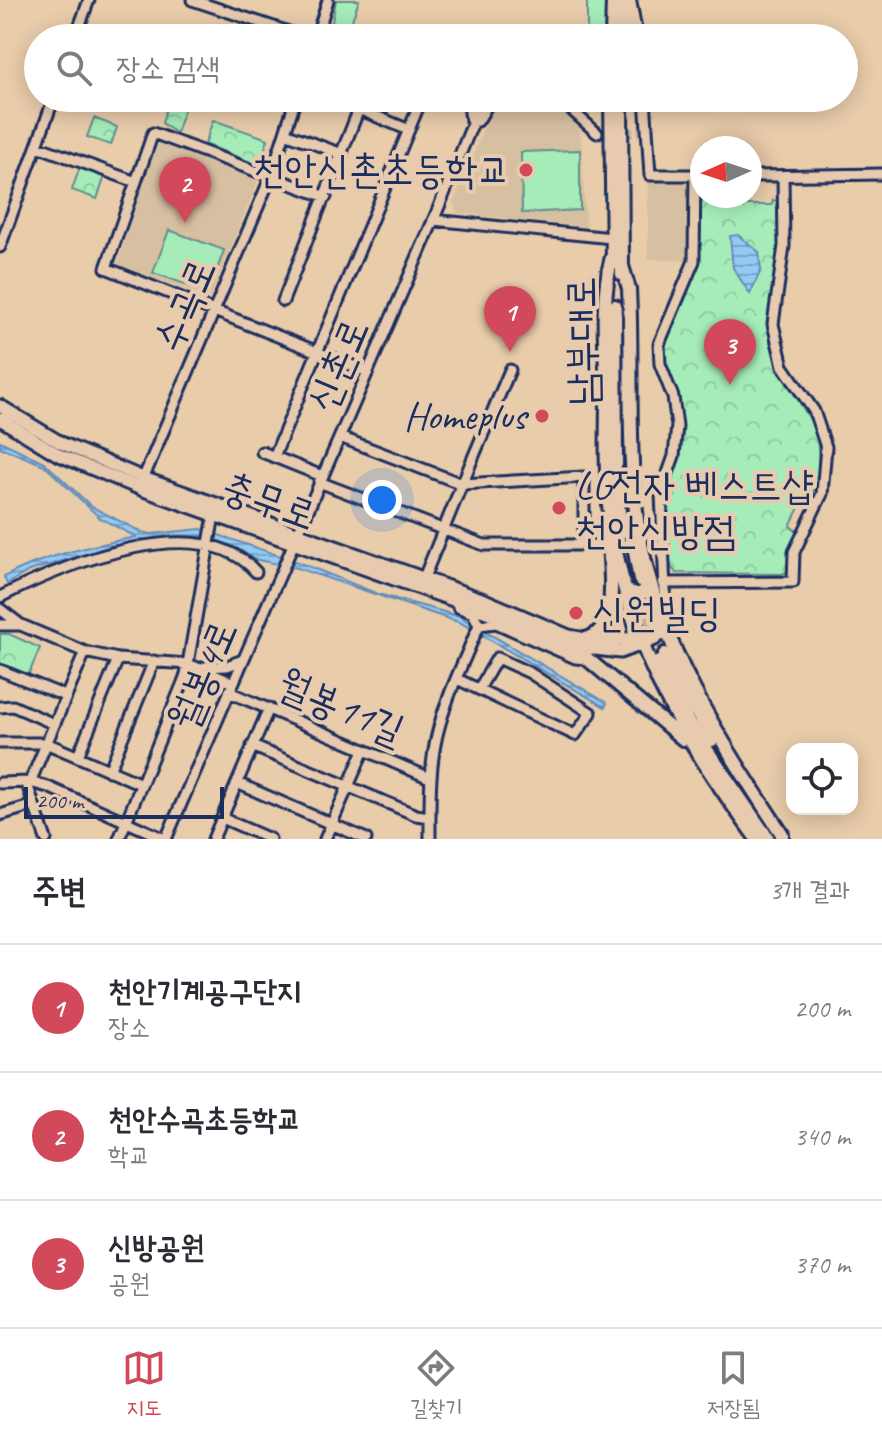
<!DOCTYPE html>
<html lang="ko">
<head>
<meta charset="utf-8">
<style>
  :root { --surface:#fff; --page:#f2f2f3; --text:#2b2b33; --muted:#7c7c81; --line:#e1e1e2; --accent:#d1495b }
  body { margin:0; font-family:Caveat,"Poor Story",sans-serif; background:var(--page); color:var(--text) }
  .controls { position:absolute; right:24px; bottom:24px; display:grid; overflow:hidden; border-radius:16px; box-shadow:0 4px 20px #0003 }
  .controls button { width:72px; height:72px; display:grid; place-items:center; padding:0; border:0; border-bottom:2px solid var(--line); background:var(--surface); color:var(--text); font:40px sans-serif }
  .compass { position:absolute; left:690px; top:136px; width:72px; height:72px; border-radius:50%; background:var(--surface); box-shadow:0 4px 20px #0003; rotate:267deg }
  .scale { position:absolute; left:24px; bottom:20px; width:200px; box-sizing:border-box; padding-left:8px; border:4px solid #1b2f5e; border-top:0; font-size:22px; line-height:28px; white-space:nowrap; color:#1b2f5e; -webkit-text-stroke:6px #e8cbaf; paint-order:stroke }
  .you { position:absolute; left:382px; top:500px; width:28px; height:28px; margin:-20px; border:6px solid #fff; border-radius:50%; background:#1a73e8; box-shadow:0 0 0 12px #1a73e833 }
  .badge { display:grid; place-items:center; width:52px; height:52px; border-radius:50%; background:var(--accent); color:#fff; font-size:26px; font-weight:700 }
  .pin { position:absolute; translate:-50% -66px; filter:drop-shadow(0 2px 4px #0008) }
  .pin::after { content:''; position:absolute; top:42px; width:28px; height:24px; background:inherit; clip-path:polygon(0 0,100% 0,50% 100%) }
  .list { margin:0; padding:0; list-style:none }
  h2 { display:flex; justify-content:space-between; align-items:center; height:104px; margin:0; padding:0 32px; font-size:34px }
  h2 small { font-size:26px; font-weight:400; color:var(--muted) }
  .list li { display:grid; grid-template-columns:52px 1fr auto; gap:24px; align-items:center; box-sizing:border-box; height:128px; padding:0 32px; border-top:2px solid var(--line) }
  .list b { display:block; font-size:30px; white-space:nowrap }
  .list p { margin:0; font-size:26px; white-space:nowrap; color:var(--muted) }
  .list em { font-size:26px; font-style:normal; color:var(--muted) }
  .icon { flex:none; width:44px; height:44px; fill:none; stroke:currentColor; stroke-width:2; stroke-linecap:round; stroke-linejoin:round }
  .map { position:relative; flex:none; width:882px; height:839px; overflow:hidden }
  .search { position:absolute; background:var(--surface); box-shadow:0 4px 20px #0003; left:24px; right:24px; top:24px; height:88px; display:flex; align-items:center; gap:20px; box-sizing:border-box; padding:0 28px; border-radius:44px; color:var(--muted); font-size:30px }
  .sheet { height:488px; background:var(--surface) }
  nav { display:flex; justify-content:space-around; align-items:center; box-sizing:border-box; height:112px; border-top:2px solid var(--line); background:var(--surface); font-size:22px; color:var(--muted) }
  nav a { display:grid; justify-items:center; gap:4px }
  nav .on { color:var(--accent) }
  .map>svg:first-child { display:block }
</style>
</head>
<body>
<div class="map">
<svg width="882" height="839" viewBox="0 0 882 839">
  <defs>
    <pattern id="park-crowns" width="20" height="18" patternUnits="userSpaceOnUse" patternTransform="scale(2)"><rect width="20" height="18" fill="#a5ecb9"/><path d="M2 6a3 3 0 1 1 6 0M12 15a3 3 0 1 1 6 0" fill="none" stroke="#8dcba1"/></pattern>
    <pattern id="water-rules" width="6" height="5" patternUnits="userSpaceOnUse" patternTransform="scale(2)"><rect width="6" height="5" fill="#94caf2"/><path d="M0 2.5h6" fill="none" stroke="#78a4c7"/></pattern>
  </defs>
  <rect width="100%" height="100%" fill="#e9ccaa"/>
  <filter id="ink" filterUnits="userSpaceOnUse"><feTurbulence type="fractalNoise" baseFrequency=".0125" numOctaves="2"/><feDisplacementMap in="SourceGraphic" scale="16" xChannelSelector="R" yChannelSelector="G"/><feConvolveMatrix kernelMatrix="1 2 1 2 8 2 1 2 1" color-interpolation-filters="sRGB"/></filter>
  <g filter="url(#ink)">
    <path fill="#d7bfa1" d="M 494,104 L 559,106 L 580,127 L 586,227 L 457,213 L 453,203 Z
      M 160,144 L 255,178 L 257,184 L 210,298 L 117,265 L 154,147 Z
      M 648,180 L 689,180 L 689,261 L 648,259 Z"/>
    <path fill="#a5ecb9" stroke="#608e8c" stroke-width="2" d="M 336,0 L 359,0 L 346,38 L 330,33 Z
      M 587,0 L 605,0 L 605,38 L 587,38 Z
      M 580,150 L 580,210 L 522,213 L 521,152 Z
      M 169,230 L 224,250 L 209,292 L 153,273 Z"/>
    <path fill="url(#park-crowns)" stroke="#608e8c" stroke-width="2" d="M 169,98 L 186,104 L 176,133 L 162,123 Z
      M 94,118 L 117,127 L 111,145 L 87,137 Z
      M 213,120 L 268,139 L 261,162 L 255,164 L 205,144 Z
      M 80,167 L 105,176 L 97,199 L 72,190 Z
      M 702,200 L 717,200 L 717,205 L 772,205 L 773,200 L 780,202 L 780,260 L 772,302 L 770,342 L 777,365 L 817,431 L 820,485 L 815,484 L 813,493 L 807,491 L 790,526 L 798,532 L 791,549 L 788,571 L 782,574 L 676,573 L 670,565 L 664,495 L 677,451 L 662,345 L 693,273 L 698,206 Z
      M 0,634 L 9,634 L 40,648 L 28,676 L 0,666 Z"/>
    <path fill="url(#water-rules)" stroke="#648cb7" stroke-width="2" d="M 738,235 L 759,252 L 761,270 L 750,294 L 733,268 L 730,236 Z
      M 0,441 L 44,462 L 92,507 L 141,532 L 151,534 L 201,529 L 298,562 L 378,594 L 459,616 L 607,703 L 605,707 L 461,623 L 297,568 L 253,559 L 200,536 L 116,545 L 29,571 L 7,584 L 4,577 C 44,555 93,546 136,537 L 100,518 L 44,465 L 0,447 Z"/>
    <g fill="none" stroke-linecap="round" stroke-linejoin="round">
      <path stroke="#c0ad9b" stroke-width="9" stroke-dasharray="9 4.5" stroke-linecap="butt" d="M 597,133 L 639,133"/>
      <path stroke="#c0ad9b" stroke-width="12" stroke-dasharray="12 6" stroke-linecap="butt" d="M 632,582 L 659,662"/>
      <g stroke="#1b2f5e" stroke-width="15">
        <path id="minor" d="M 192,0 L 307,38
          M 75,38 L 89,0
          M 316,38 L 328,0
          M 463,98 L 469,105 L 471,120
          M 558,98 L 597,133
          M 645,98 L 650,175 L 702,175
          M 366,112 L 409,130
          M 478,121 L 488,104 L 501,98
          M 285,133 L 342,154
          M 37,146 L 136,182
          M 750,176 L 882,174
          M 326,197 L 153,133 L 106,268 L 368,372
          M 433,220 L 612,238
          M 0,247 L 54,98
          M 283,301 L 359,109 L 366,112 L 372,98
          M 510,370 L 462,484 L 584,477 L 584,545 L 609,545
          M 340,437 L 462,484 L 423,580
          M 262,452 L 322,476
          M 274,457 L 422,98
          M 319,482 L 484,545 L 584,545
          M 141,484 L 271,176 L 296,98
          M 663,583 L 793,582 L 794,552 L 822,494 L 826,447 L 814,411 L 783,366 L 773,324 L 784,246 L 783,176
          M 0,597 C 62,566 200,507 256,572
          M 0,609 L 21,625 L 85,652 L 118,659 L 188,664 L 233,683
          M 666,614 L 661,493 L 674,456 L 677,426 L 673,397 L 660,364 L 659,344 L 694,261 L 695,175
          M 0,625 L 21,625
          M 479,625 L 496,623 L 575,658 L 588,659
          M 204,667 L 227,666 L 243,660
          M 0,670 L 65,696
          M 457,679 L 575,735 L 591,713 L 530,673 L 497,658 L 479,689
          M 229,692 L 430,778
          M 0,707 L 13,706 L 54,724
          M 0,743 L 46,743 L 141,784
          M 252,746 L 416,815 L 430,817
          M 78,756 L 118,659
          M 109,771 L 154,661
          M 0,783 L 30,782 L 48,787 L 165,839
          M 237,783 L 366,839
          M 0,815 L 34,805
          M 222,818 L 270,839
          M 46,839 L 28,787 L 85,652
          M 119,839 L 186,675 L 214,515
          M 166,839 L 436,214 L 476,115 L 479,98
          M 213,839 L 269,708
          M 325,839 L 364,750
          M 430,839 C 430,804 429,769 437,735 C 446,697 464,661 479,625 L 473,613 L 458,607"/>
      </g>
      <g stroke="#1b2f5e" stroke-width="17">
        <path id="major" d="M 0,406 L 61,443 L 143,478 L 487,601 L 569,636 L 608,643 L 652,633 L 662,635
          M 0,419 L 57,454 L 141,489 L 484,611 L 572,646 L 620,652 L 655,639 L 662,619"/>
      </g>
      <g stroke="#1b2f5e" stroke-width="18">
        <path id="highway" d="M 629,0 L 636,38
          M 612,38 L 613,0
          M 622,38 L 623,5
          M 611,98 L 613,264
          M 621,98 L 622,274
          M 612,257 C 600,299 606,352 607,396 C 607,432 605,469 609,505 C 624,641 678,731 757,839
          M 622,266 L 629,289 C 633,369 626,453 639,533 C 658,646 720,740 782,834 L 782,839
          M 615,306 L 616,464
          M 616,482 L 621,532
          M 635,552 L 640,580
          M 626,591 L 640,595 L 651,584
          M 581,640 C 623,635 609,569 609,539
          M 572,646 L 683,739
          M 665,654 L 712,740
          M 659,662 L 689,724 L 768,839"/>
      </g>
      <use href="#minor" stroke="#e8cbaf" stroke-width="9"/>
      <use href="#major" stroke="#e8cbaf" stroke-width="11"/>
      <use href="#highway" stroke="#e8cbaf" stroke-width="12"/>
    </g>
  </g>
  <g fill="#d1495b" stroke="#e8cbaf" stroke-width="3">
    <circle cx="526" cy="170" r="8"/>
    <circle cx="542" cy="416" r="8"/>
    <circle cx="559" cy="508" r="8"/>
    <circle cx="576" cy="613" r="8"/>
  </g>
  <g text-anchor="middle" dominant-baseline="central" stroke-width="8" stroke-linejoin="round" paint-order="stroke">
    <g font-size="40" fill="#1b2f5e" stroke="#e8cbaf" text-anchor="end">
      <text x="510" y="170">천안신촌초등학교</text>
      <text x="526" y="416">Homeplus</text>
      <text x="575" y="485" text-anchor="start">LG전자 베스트샵<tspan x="575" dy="46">천안신방점</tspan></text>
      <text x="592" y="613" text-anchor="start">신원빌딩</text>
    </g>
    <g font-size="40" fill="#1b2f5e" stroke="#e8cbaf">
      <text transform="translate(185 305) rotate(-67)">수곡로</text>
      <text transform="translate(582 341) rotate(-91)">남부대로</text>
      <text transform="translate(338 365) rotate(-67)">신촌로</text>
      <text transform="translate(269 501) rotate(20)">충무로</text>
      <text transform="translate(203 675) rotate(-67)">월봉4로</text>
      <text transform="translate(341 707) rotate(23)">월봉11길</text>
    </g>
  </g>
</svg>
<div class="controls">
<button><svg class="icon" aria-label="locate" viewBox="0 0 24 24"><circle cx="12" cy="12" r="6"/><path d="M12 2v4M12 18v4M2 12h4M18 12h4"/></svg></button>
</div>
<svg class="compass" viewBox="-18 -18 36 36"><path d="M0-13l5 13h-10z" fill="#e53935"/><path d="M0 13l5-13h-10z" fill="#7c7c81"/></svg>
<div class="scale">200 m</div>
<div class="you"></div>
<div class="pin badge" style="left:510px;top:352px">1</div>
<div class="pin badge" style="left:185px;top:223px">2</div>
<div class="pin badge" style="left:730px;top:385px">3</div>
<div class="search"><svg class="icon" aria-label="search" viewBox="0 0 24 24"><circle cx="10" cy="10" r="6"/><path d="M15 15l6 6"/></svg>장소 검색</div>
</div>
<section class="sheet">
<h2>주변<small>3개 결과</small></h2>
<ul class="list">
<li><span class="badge">1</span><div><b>천안기계공구단지</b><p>장소</p></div><em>200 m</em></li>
<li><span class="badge">2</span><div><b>천안수곡초등학교</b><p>학교</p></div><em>340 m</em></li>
<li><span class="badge">3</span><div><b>신방공원</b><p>공원</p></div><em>370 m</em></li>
</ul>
</section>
<nav>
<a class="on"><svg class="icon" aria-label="map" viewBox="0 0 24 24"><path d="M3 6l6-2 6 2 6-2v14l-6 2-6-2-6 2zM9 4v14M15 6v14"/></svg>지도</a>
<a><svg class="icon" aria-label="directions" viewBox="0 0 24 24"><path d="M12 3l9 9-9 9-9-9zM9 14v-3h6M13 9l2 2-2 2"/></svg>길찾기</a>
<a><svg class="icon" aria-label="saved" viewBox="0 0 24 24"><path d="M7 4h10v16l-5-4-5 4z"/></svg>저장됨</a>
</nav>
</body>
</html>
